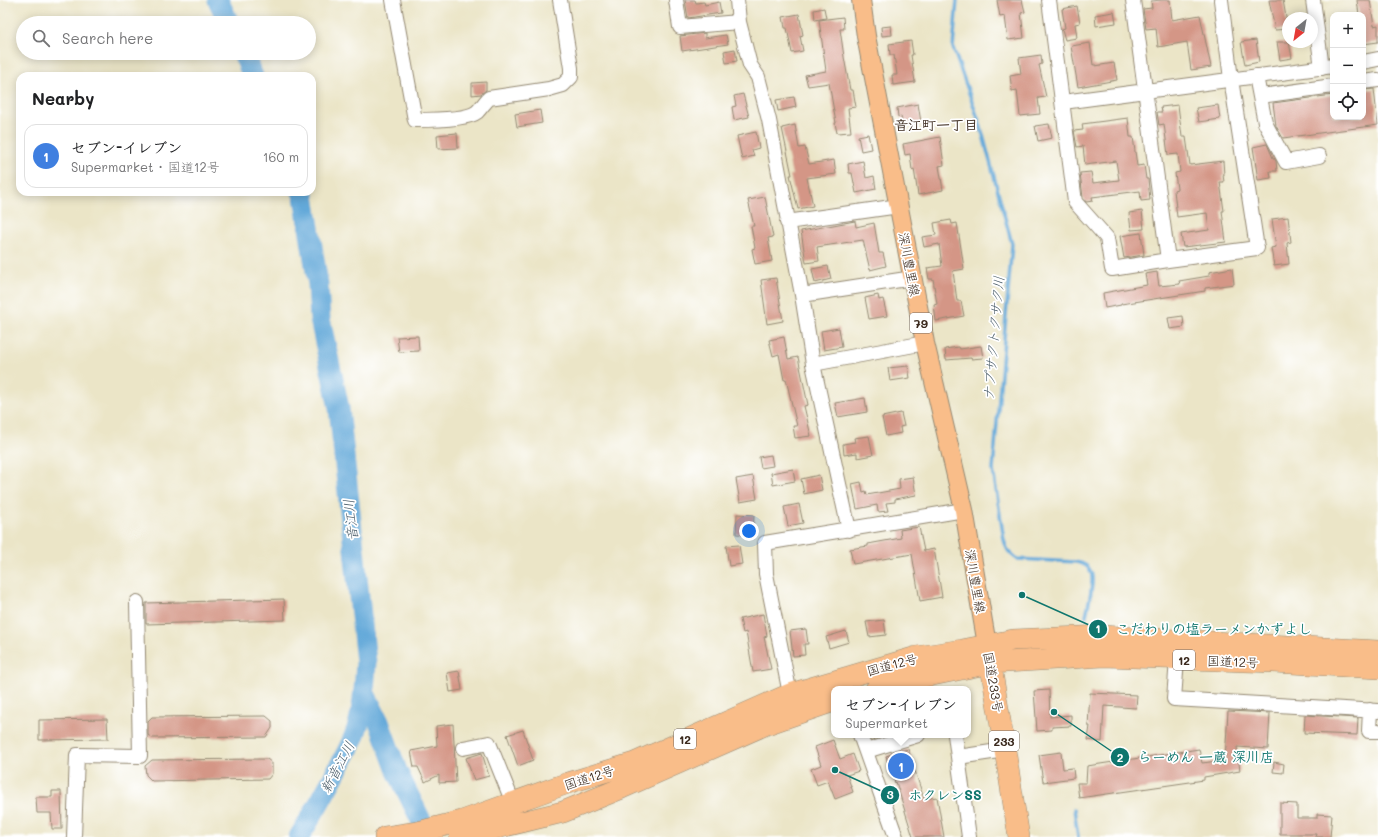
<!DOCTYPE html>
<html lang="en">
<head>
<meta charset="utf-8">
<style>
  :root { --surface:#fff; --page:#f6f6f6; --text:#202124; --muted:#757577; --line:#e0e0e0; --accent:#1f6fb2 }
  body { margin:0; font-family:Mali,"Klee One",sans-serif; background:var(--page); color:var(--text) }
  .controls { position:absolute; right:12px; top:12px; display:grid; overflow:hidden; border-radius:8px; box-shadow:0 2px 10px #0003 }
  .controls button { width:36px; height:36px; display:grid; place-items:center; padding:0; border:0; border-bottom:1px solid var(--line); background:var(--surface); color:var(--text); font:20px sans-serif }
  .compass { position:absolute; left:1282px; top:12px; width:36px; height:36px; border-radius:50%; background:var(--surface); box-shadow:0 2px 10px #0003; rotate:211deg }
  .you { position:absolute; left:749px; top:531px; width:14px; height:14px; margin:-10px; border:3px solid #fff; border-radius:50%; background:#1a73e8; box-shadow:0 0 0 6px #1a73e833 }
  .badge { display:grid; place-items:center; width:26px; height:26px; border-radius:50%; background:var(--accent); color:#fff; font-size:13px; font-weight:700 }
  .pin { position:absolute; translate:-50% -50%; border:2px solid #fff; box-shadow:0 1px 4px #0006 }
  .popup { position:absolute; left:831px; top:686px; width:140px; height:52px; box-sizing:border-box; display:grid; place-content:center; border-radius:8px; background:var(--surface); filter:drop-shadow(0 1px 3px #0005); font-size:13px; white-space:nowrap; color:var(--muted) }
  .popup b { font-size:15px; color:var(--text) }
  .popup::after { content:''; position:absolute; left:50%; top:100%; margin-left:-8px; border:8px solid transparent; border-top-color:var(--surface) }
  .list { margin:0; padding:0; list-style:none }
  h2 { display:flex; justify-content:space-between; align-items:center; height:52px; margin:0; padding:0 16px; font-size:17px }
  h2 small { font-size:13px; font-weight:400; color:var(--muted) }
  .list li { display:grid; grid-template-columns:26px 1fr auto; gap:12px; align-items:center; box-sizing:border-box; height:64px; margin:0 8px 8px; padding:0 8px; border:1px solid var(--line); border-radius:12px }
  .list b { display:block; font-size:15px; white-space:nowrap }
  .list p { margin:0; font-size:13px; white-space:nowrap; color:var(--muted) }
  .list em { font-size:13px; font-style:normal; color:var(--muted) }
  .icon { flex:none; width:22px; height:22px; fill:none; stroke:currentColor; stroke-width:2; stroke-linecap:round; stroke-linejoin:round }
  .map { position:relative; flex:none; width:1378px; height:837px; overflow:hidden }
  .search { position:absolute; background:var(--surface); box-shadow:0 2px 10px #0003; left:16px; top:16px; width:300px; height:44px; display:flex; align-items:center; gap:10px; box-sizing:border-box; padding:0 14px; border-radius:22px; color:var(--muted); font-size:15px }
  .panel { position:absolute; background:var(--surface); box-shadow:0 2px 10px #0003; left:16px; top:72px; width:300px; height:124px; border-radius:12px }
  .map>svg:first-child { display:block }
</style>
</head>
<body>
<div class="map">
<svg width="1378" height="837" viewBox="0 0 1378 837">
  <rect width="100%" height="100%" fill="#fff"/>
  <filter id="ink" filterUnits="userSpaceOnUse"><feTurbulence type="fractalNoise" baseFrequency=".025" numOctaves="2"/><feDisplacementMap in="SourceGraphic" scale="8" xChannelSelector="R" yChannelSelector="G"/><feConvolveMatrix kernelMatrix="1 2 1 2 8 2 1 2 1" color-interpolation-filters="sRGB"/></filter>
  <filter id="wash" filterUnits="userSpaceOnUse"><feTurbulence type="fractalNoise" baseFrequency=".012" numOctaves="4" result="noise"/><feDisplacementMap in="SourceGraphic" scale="16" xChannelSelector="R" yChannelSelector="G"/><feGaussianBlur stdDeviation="0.9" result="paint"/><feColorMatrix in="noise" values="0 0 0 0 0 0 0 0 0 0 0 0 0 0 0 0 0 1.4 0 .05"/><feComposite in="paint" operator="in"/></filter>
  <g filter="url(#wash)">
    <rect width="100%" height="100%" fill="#ebe5c7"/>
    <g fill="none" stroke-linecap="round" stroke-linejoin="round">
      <path stroke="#64a9d9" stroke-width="3.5" d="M 957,0 L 953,48 L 980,124 L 1012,244 L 993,470 L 1004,540 C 1007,550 1009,554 1017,559 L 1076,562 C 1082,563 1089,566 1091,572 C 1095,581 1088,605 1086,616
        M 1074,809 L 1078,837"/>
      <path stroke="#64a9d9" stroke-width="21" d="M 218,0 L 229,23
        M 243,53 L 253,76
        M 364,692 L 379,722 L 397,771 L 429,837
        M 299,837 C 311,818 322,798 333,778 C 343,759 356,738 360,717 C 364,699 365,680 366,662 L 339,408 L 320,319 L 318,284 L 304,196 L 302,192"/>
    </g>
    <g id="blocks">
      <path fill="#d49686" d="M 685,0 L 695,0 L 696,3 L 704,2 L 705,5 L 719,2 L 721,13 L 688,18 Z
        M 997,0 L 1022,0 L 1025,12 L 1021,13 L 1024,38 L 1008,40 L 1005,16 L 1000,17 Z
        M 1162,0 L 1170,0 L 1172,20 L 1200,15 L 1211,67 L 1191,70 L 1187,42 L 1158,47 L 1156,28 L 1146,29 L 1143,9 L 1152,8 L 1151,1 Z
        M 1269,0 L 1283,0 L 1288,29 L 1275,30 Z
        M 1357,0 L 1370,0 L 1374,26 L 1378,25 L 1378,42 L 1363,44 L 1363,15 L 1359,15 Z
        M 1077,6 L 1080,23 L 1075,24 L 1077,38 L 1065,40 L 1062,29 L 1065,28 L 1062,9 Z
        M 824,8 L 826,18 L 815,20 L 814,10 Z
        M 1114,12 L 1116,23 L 1096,26 L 1095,15 Z
        M 799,14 L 803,35 L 800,36 L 803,51 L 792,53 L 787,28 L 785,28 L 783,17 Z
        M 843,17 L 844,29 L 840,29 L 844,57 L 850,90 L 853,90 L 856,107 L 848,108 L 851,132 L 837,133 L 835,123 L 836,123 L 829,83 L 808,86 L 805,75 L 826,71 L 819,20 Z
        M 891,26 L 892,35 L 882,36 L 881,27 Z
        M 705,33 L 705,38 L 726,35 L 728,44 L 682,51 L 680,36 Z
        M 1256,40 L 1259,62 L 1245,65 L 1241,42 Z
        M 911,41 L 913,55 L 911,55 L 915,82 L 893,85 L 892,75 L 897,75 L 894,55 L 890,55 L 889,44 Z
        M 1277,42 L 1289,42 L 1292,58 L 1280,60 Z
        M 1090,43 L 1093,65 L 1095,64 L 1095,66 L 1114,63 L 1117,80 L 1078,87 L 1071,46 Z
        M 735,49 L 737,61 L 726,63 L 724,51 Z
        M 1041,55 L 1042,64 L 1039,65 L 1046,97 L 1038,98 L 1040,114 L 1020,116 L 1017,90 L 1012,91 L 1010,76 L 1021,74 L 1019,58 Z
        M 486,82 L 486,90 L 481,94 L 472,95 L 472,83 Z
        M 1374,89 L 1378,125 L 1283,138 L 1276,126 L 1273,103 L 1333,95 L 1333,117 L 1363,117 L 1363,90 Z
        M 743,94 L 749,117 L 734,120 L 732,107 L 736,106 L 734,96 Z
        M 794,97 L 796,107 L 778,111 L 776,100 Z
        M 918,104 L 921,122 L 902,125 L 901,116 L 898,117 L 897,108 Z
        M 1178,105 L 1182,137 L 1186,137 L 1190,165 L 1223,161 L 1224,175 L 1223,175 L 1224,182 L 1220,182 L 1224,211 L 1222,211 L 1226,242 L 1183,247 L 1181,234 L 1209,230 L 1207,213 L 1177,217 L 1174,190 L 1177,189 L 1175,173 L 1180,172 L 1178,154 L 1168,155 L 1164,124 L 1159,125 L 1157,112 L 1162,112 L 1161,107 Z
        M 1218,105 L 1220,119 L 1199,122 L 1196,108 Z
        M 540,110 L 542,123 L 517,127 L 515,114 Z
        M 1128,118 L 1130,137 L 1133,137 L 1137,166 L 1144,165 L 1146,179 L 1148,179 L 1150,200 L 1141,201 L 1140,191 L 1092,197 L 1093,201 L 1086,202 L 1083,198 L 1080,173 L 1091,172 L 1093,183 L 1119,180 L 1116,161 L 1085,165 L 1083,146 L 1077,147 L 1074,131 L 1083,130 L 1082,124 Z
        M 1049,124 L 1052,138 L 1038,141 L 1035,126 Z
        M 795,125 L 799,148 L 805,147 L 809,164 L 834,160 L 836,174 L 807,178 L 813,206 L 798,209 L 790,175 L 792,175 L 782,128 Z
        M 756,132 L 759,148 L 752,150 L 754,156 L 742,159 L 737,136 Z
        M 457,133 L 458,148 L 438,149 L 437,135 Z
        M 868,134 L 871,149 L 861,151 L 858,136 Z
        M 940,137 L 944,165 L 939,166 L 943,190 L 918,195 L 914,169 L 912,170 L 910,154 L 905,155 L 903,144 Z
        M 1267,144 L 1273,158 L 1274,158 L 1276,161 L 1277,171 L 1270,171 L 1271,178 L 1258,180 L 1253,147 Z
        M 863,161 L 866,178 L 874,176 L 876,189 L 856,193 L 852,173 L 849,173 L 848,164 Z
        M 765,197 L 773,237 L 768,238 L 772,261 L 755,264 L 752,249 L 755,248 L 751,226 L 754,226 L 748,200 Z
        M 1142,211 L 1144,229 L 1131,230 L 1129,213 Z
        M 1288,217 L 1291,242 L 1287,243 L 1289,264 L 1274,266 L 1271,248 L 1276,247 L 1272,219 Z
        M 951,220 L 952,224 L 957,223 L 962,255 L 964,269 L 953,271 L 957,301 L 961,301 L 964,316 L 936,321 L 934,305 L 937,304 L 933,279 L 929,279 L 927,268 L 942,266 L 939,244 L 924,247 L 922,237 L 936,235 L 934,223 Z
        M 855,221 L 856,227 L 874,223 L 879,253 L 883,253 L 886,266 L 870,270 L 863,240 L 817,247 L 819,261 L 806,263 L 801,231 Z
        M 1141,233 L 1144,255 L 1124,258 L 1120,236 Z
        M 828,266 L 831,279 L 815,283 L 812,269 Z
        M 1232,268 L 1234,284 L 1205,288 L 1205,291 L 1121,304 L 1121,305 L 1105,308 L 1103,293 L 1147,285 L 1145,274 L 1157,272 L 1159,286 L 1180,284 L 1179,281 L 1209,276 L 1209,272 Z
        M 776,278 L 783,321 L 767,324 L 761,280 Z
        M 878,295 L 879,300 L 883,299 L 887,316 L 869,319 L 865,298 Z
        M 1183,316 L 1184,327 L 1170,329 L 1168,318 Z
        M 839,328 L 842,347 L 824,350 L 821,331 Z
        M 418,336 L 419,351 L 399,352 L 397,337 Z
        M 784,337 L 788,359 L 798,357 L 808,405 L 804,406 L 811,436 L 795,438 L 793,426 L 797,426 L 786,379 L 784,380 L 779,354 L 773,356 L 769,340 Z
        M 981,346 L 983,358 L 971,359 L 971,358 L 946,360 L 945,349 L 959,347 L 960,349 Z
        M 908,366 L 910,378 L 890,381 L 888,368 Z
        M 865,398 L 867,412 L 838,417 L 835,403 Z
        M 901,413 L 904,426 L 900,427 L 901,433 L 886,436 L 882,417 Z
        M 869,436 L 873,455 L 857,458 L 857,453 L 844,455 L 843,444 L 855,442 L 854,438 Z
        M 771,455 L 773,466 L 761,468 L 759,457 Z
        M 793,469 L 795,481 L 773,485 L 771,473 Z
        M 819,475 L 822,490 L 804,494 L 801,479 Z
        M 753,476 L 757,499 L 740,502 L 736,479 Z
        M 913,477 L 916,495 L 895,499 L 895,502 L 886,503 L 888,511 L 878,512 L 877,505 L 857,509 L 852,484 L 861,482 L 863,492 L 866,491 L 867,495 L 900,489 L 899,479 Z
        M 799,504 L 803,523 L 788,526 L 784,507 Z
        M 737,514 L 754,515 L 753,535 L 736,534 Z
        M 919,527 L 924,551 L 934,549 L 942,597 L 920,601 L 912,554 L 853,564 L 850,549 L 868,546 L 868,544 L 901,538 L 900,530 Z
        M 739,545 L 742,564 L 729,566 L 726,546 Z
        M 284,599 L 285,620 L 146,624 L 146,603 Z
        M 763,614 L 767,636 L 764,637 L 771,669 L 753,672 L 746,632 L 743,633 L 740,619 Z
        M 884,620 L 886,635 L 869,637 L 866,622 Z
        M 806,629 L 808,644 L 804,644 L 805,655 L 793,656 L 790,631 Z
        M 846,631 L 849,642 L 829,648 L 826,637 Z
        M 459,671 L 462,690 L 450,692 L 447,673 Z
        M 1049,690 L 1050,717 L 1071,715 L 1071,726 L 1052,727 L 1052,730 L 1037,731 L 1034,691 Z
        M 1090,693 L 1137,695 L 1136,708 L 1104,706 L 1102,742 L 1088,740 L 1090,726 L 1088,726 Z
        M 1228,711 L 1270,713 L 1268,749 L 1237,747 L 1240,771 L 1204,777 L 1204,780 L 1079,798 L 1077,783 L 1086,783 L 1087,766 L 1199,749 L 1202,763 L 1225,760 Z
        M 1305,715 L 1358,718 L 1357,735 L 1304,733 Z
        M 266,716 L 272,721 L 272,728 L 266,737 L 152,738 L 148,735 L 148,721 L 152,717 Z
        M 107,719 L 108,739 L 39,740 L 39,720 Z
        M 453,724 L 456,782 L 439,783 L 439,775 L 425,782 L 418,767 L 414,767 L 411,751 L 437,746 L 436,726 Z
        M 523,730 L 533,760 L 518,766 L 507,735 Z
        M 833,740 L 840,759 L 853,754 L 859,771 L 847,775 L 853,792 L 835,799 L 828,781 L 817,785 L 811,769 L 821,765 L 815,747 Z
        M 908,749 L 924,799 L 937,797 L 944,837 L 913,837 L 896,782 L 895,783 L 886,756 Z
        M 1061,752 L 1063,769 L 1073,768 L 1074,778 L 1043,782 L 1039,755 Z
        M 482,753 L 489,776 L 474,780 L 466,758 Z
        M 267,759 L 272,763 L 272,774 L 268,779 L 152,781 L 146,775 L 145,766 L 152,760 Z
        M 1274,762 L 1284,764 L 1283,773 L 1273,772 Z
        M 52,791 L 61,791 L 62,829 L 52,829 L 51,813 L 37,813 L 36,797 L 52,797 Z
        M 1280,803 L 1297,804 L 1297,818 L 1317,818 L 1317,814 L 1332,815 L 1330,837 L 1315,837 L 1316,834 L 1280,834 Z"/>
    </g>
  </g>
  <g filter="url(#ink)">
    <use href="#blocks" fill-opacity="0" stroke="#938872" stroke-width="1"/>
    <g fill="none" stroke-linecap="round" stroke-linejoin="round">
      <g stroke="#938872" stroke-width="16">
        <path id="minor" d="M 393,0 L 415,120 C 428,120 467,120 477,112 C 481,108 485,102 489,98 L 549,89 L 563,85 L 571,77 L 571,68 L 560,0
          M 676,0 L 680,27 L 739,22
          M 737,0 L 739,22 L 750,65 L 758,77 L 769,120 L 802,295 L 813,364 L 849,530
          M 1049,0 L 1075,202 L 1107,238 L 1112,269 L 1168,260 L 1257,248 L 1231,79 L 1221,0
          M 1133,0 L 1168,260
          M 1313,0 L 1322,68
          M 1363,62 L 1378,59
          M 1256,76 L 1265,123 L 1286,162 L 1319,156
          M 1363,82 L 1378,80
          M 1261,96 L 1333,86
          M 1063,102 L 1333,66
          M 787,222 L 899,206
          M 802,295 L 913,278
          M 813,364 L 925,343
          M 1177,659 L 1174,699 L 1378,711
          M 790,694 L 766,574 L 765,543 L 964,510
          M 1370,710 L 1369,731 L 1378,731
          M 860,735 L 896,837
          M 955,735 L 969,837
          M 463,748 L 489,743 L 513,803
          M 866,751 L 918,735
          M 958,757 L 1005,750
          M 74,837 L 77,755 L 140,756 L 137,602"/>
      </g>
      <g stroke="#938872" stroke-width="20">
        <path id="major" d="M 861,0 L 866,36 L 925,343 L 964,510 L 987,645"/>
      </g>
      <g stroke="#938872" stroke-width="22">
        <path id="highway" d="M 988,649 L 1005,750 L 1019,837
          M 876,689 L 923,677 L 991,663 L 1104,656 L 1273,662 L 1378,668
          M 385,837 L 418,832 L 462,821 L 568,783 L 634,763 L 790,694 L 916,657 L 962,650 L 1013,640 L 1102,636 L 1378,651
          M 460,837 L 563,812 L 622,788 L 767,724 L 834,701"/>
      </g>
      <use href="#minor" stroke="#fff" stroke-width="14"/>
      <use href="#major" stroke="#f9bd89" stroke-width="18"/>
      <use href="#highway" stroke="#f9bd89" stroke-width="21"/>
    </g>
  </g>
  <g text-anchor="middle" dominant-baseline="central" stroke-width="3.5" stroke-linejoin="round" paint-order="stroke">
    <g fill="#fff" stroke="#766a62" stroke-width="1">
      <rect x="910" y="313" width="22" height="20" rx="3"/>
      <rect x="1173" y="650" width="22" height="20" rx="3"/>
      <rect x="674" y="729" width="22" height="20" rx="3"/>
      <rect x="989" y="731" width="30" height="20" rx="3"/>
    </g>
    <g font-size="12" font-weight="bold" fill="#3b2a1e">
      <text x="921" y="323">79</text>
      <text x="1184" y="660">12</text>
      <text x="685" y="739">12</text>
      <text x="1004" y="741">233</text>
    </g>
    <g font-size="13" fill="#3b2a1e" stroke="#fff">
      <text transform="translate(910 264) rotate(79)">深川豊里線</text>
      <text transform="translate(976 581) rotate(80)">深川豊里線</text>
      <text transform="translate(1233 661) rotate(2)">国道12号</text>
      <text transform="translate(892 664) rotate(-15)">国道12号</text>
      <text transform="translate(994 682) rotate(80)">国道233号</text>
      <text transform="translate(589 777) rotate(-18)">国道12号</text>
    </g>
    <g font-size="14" font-weight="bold" fill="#3b2a1e" stroke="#fff">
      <text x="936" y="124">音江町一丁目</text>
    </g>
    <g font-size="14" font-style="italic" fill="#4b5d69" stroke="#fff">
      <text transform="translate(993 338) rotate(-85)">ナプサクトクサク川</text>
      <text transform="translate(350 520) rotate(-96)">音江川</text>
      <text transform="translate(337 767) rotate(-62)">新音江川</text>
    </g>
  </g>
  <path fill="none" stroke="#0f766e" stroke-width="1.5" d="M1022 595L1098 629M1054 712L1120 757M835 770L890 795"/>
  <g fill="#0f766e" stroke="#fff" stroke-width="1.5">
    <circle cx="1022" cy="595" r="4"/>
    <circle cx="1054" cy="712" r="4"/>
    <circle cx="835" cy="770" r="4"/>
    <circle cx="1098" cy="629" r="10"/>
    <circle cx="1120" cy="757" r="10"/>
    <circle cx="890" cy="795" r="10"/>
  </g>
  <g font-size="12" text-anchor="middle" font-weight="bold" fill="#fff">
    <text x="1098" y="633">1</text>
    <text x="1120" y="762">2</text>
    <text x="890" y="799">3</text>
  </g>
  <g font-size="14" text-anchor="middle" font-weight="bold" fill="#0f766e" stroke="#fff" stroke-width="3.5" stroke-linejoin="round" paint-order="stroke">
    <text x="1214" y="634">こだわりの塩ラーメンかずよし</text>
    <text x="1206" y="762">らーめん 一蔵 深川店</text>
    <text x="945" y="800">ホクレンSS</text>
  </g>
</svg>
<div class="controls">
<button>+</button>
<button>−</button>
<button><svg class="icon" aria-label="locate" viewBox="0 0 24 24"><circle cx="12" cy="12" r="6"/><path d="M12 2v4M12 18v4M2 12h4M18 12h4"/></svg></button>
</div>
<svg class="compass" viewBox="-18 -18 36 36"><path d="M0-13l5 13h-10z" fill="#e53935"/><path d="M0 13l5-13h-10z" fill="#757577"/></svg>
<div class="you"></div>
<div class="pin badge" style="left:901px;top:766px;background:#3f7fe0">1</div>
<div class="popup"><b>セブン-イレブン</b>Supermarket</div>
<div class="search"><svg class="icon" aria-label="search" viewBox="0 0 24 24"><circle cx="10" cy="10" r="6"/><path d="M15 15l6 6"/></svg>Search here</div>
<section class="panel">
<h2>Nearby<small></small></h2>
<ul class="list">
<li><span class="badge" style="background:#3f7fe0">1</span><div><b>セブン-イレブン</b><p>Supermarket · 国道12号</p></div><em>160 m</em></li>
</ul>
</section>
</div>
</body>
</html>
